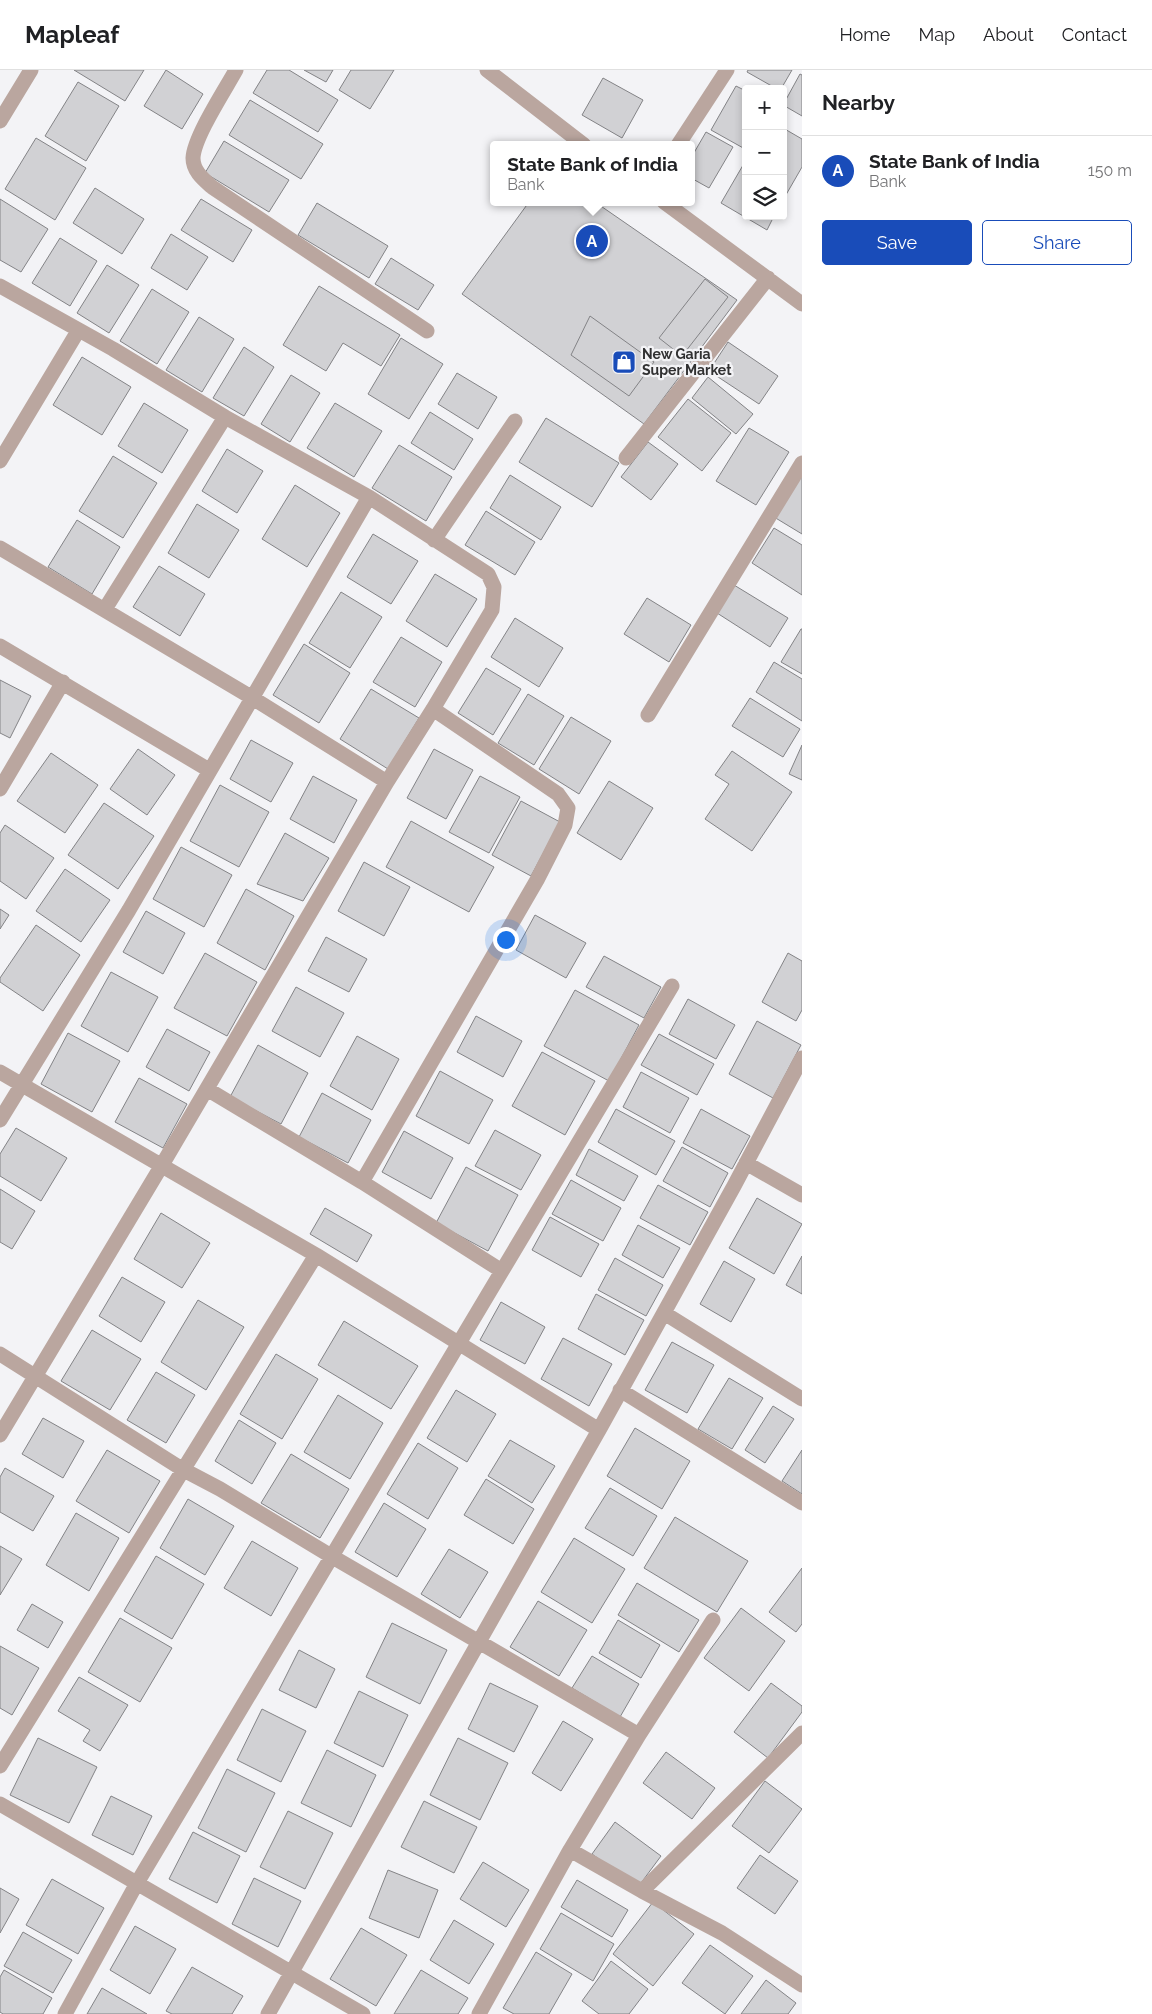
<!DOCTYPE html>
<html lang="en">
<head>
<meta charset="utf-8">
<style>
  :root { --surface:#fff; --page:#f6f6f6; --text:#202124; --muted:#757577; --line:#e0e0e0; --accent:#194cb9 }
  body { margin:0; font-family:Raleway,sans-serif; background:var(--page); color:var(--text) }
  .controls { position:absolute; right:15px; top:15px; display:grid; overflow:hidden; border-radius:5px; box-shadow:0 2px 8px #0003 }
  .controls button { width:45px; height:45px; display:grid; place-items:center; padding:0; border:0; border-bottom:1px solid var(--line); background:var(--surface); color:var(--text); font:25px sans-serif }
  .you { position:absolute; left:505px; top:869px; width:18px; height:18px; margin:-12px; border:4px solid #fff; border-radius:50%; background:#1a73e8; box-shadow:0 0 0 8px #1a73e833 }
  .badge { display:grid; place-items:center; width:32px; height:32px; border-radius:50%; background:var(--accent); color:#fff; font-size:16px; font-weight:700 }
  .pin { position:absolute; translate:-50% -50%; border:2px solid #fff; box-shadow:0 1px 5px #0006 }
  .popup { position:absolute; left:490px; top:71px; width:205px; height:65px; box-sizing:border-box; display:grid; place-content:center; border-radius:5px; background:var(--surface); filter:drop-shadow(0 1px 4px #0005); font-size:16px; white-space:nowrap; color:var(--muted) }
  .popup b { font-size:19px; color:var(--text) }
  .popup::after { content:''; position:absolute; left:50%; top:100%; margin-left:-10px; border:10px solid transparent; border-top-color:var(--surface) }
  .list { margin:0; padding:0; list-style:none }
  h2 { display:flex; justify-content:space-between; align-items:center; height:65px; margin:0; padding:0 20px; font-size:21px }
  h2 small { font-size:16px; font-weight:400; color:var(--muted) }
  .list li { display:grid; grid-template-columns:32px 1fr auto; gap:15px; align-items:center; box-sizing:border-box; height:70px; padding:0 20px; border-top:1px solid var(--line) }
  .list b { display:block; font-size:19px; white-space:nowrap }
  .list p { margin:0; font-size:16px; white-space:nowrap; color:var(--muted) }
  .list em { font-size:16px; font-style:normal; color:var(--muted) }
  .actions { display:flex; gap:10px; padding:15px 20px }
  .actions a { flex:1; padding:11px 0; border:1px solid var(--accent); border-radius:5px; text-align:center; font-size:18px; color:var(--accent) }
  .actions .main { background:var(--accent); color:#fff }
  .icon { flex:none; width:28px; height:28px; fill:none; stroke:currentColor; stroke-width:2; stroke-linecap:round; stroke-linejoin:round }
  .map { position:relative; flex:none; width:802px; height:1944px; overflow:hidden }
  header { display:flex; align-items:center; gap:30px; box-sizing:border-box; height:70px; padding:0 25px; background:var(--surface); border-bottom:1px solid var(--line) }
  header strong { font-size:24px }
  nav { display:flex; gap:28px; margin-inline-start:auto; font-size:18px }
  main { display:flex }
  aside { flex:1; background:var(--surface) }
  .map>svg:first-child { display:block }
</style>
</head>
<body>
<header>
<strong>Mapleaf</strong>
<nav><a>Home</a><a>Map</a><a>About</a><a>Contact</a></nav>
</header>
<main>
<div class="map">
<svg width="802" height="1944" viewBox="0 0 802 1944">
  <rect width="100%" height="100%" fill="#f3f3f6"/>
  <path fill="#d1d1d4" stroke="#838386" d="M 74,0 L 144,0 L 125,31 Z
    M 166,0 L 203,24 L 182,59 L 144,36 Z
    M 267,0 L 289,0 L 338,30 L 318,62 L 253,23 Z
    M 304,0 L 333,0 L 326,12 Z
    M 351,0 L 394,0 L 370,39 L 339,20 Z
    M 748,0 L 792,0 L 781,19 L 777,19 L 747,2 Z
    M 800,4 L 802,5 L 802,46 L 783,35 Z
    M 603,8 L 643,30 L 622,68 L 582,45 Z
    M 78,12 L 119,36 L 86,91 L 45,66 Z
    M 736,16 L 746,21 L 745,79 L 711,60 Z
    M 250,30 L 323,74 L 301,109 L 229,65 Z
    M 783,58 L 802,69 L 802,97 L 783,130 Z
    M 706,62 L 733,77 L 709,118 L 691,108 L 691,88 Z
    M 36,68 L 86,98 L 55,150 L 5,119 Z
    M 224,71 L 289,110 L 269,142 L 205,103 Z
    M 746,90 L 746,146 L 774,146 L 767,160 L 721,133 Z
    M 95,118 L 144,149 L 122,184 L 73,153 Z
    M 0,129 L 48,159 L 21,202 L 0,190 Z
    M 201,129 L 252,160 L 233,192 L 181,160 Z
    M 529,132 L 595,132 L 737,230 L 644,354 L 462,224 Z
    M 317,133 L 388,176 L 369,208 L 298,165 Z
    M 171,164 L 208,187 L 187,220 L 151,198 Z
    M 60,168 L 97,191 L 70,236 L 32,213 Z
    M 391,188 L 434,215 L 418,240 L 375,214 Z
    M 107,195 L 139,215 L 109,263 L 77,243 Z
    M 705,209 L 728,227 L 682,286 L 659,268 Z
    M 319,216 L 400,265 L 381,296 L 343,273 L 326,301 L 283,275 Z
    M 152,219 L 189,242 L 157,294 L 120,271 Z
    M 590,246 L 654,292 L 629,326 L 571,285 Z
    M 199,247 L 234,269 L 202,322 L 166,300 Z
    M 401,268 L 443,294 L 409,349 L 368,324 Z
    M 728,272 L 778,306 L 759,334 L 709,301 Z
    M 244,277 L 274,297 L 244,346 L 213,328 Z
    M 82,287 L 131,317 L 102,365 L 53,335 Z
    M 457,303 L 497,327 L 478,359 L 438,334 Z
    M 291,305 L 320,323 L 290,372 L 261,354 Z
    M 708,307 L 753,344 L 736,364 L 692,328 Z
    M 688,329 L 731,363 L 702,401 L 658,367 Z
    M 144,333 L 188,360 L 162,403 L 118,376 Z
    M 335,333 L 382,361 L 354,407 L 307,378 Z
    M 430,342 L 473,369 L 454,400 L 411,373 Z
    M 546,348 L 619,393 L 592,437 L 519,392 Z
    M 749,358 L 789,382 L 756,435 L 716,411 Z
    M 648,372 L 678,394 L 651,430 L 621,407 Z
    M 399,375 L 452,407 L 426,451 L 372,418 Z
    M 227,379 L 263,401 L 237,443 L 202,421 Z
    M 113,386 L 157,413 L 123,468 L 79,441 Z
    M 802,401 L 802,464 L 774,447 Z
    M 510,405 L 561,437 L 541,470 L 490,438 Z
    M 295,415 L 340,443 L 307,497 L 262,469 Z
    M 197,434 L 239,460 L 209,508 L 168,483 Z
    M 486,441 L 535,472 L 515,505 L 465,475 Z
    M 77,450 L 120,477 L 92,524 L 48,497 Z
    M 774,458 L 802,475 L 802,525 L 752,493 Z
    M 373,464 L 418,491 L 391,534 L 347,507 Z
    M 159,496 L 205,524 L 180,566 L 133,537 Z
    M 435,504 L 477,529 L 447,577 L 406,551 Z
    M 734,515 L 788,548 L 770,577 L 717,543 Z
    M 341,522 L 382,547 L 350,598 L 309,573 Z
    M 647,528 L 691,555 L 669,592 L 624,564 Z
    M 515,548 L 563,578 L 539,617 L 491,587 Z
    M 801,559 L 802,559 L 802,604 L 781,592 Z
    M 401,567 L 442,592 L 415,637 L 373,612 Z
    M 304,574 L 350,603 L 319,653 L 273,625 Z
    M 774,592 L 802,609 L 802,651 L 756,622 Z
    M 486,598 L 521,619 L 493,665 L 458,643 Z
    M 0,610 L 31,626 L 10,668 L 0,663 Z
    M 371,619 L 419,648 L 388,699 L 340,669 Z
    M 528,624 L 564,646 L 534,695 L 498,673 Z
    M 750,628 L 800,659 L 783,687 L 732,656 Z
    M 571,647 L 611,671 L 579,724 L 539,699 Z
    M 251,670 L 293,693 L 271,732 L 230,709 Z
    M 802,675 L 802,710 L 789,704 Z
    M 138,679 L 175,705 L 147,745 L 110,719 Z
    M 434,679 L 473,700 L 446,749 L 407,728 Z
    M 732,681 L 792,722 L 752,781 L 705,749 L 729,714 L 715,705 Z
    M 51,683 L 98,715 L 65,763 L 17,731 Z
    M 313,706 L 357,730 L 334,773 L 290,749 Z
    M 480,706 L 520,727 L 489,783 L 449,762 Z
    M 609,711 L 653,738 L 621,790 L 577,763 Z
    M 220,715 L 269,742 L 239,797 L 190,771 Z
    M 521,731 L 560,752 L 531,806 L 492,785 Z
    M 104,733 L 154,766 L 118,819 L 68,785 Z
    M 411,751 L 494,797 L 469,842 L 386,797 Z
    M 5,755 L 54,788 L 26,829 L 0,811 L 0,763 Z
    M 285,763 L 329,788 L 303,831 L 257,814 Z
    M 181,777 L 232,805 L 204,857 L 153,829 Z
    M 364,792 L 410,817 L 384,866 L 338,841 Z
    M 65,799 L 110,830 L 81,872 L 36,841 Z
    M 246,819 L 294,846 L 265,900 L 217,873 Z
    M 0,839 L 9,845 L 0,859 Z
    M 146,841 L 185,863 L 163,904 L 123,882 Z
    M 535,845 L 586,873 L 566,908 L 516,880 Z
    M 36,855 L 80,885 L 43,941 L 0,912 L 0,908 Z
    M 326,867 L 367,889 L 349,922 L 308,901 Z
    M 205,883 L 257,912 L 227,966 L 174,938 Z
    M 788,883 L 802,891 L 802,940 L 796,951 L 762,932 Z
    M 604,886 L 661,917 L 644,948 L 586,917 Z
    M 111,902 L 158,927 L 128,982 L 81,956 Z
    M 296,917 L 344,943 L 320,987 L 272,961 Z
    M 575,920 L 639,955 L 609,1011 L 544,976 Z
    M 688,929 L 735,955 L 716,989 L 669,964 Z
    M 476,946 L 522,971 L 503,1007 L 457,982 Z
    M 757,951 L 801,975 L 773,1028 L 729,1004 Z
    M 167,959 L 210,982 L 189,1021 L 146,997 Z
    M 68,963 L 120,991 L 92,1042 L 41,1014 Z
    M 659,964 L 714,994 L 697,1025 L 641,995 Z
    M 357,966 L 399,989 L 372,1040 L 330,1016 Z
    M 258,975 L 308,1003 L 281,1054 L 230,1027 Z
    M 542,982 L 595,1011 L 565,1065 L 512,1036 Z
    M 440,1001 L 493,1030 L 469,1074 L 416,1046 Z
    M 641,1002 L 689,1028 L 670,1063 L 623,1037 Z
    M 139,1008 L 187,1034 L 163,1078 L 115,1052 Z
    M 322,1023 L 371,1050 L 348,1093 L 299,1067 Z
    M 616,1039 L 675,1071 L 656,1105 L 598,1072 Z
    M 701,1039 L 750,1066 L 732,1099 L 683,1073 Z
    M 16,1058 L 67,1088 L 41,1131 L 0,1106 L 0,1084 Z
    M 495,1060 L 541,1085 L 521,1120 L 475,1096 Z
    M 404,1061 L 453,1088 L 431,1129 L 382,1102 Z
    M 682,1077 L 728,1103 L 710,1137 L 663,1111 Z
    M 589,1079 L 638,1106 L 624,1131 L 576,1105 Z
    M 466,1097 L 518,1125 L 488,1181 L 436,1153 Z
    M 571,1110 L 621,1138 L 603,1171 L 552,1144 Z
    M 658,1115 L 708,1142 L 690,1175 L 640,1148 Z
    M 0,1119 L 35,1141 L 12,1179 L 0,1172 Z
    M 757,1128 L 802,1154 L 774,1204 L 729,1178 Z
    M 325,1138 L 372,1165 L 357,1192 L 310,1164 Z
    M 161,1143 L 210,1173 L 182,1218 L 134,1189 Z
    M 550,1147 L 599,1174 L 581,1207 L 532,1180 Z
    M 638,1155 L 680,1178 L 663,1208 L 622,1185 Z
    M 802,1186 L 802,1224 L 786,1215 Z
    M 615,1188 L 663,1215 L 646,1246 L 598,1220 Z
    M 724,1191 L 755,1209 L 731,1252 L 700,1234 Z
    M 122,1207 L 165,1232 L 141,1272 L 99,1246 Z
    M 596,1224 L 644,1250 L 625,1285 L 578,1259 Z
    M 198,1230 L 244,1257 L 206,1320 L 161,1292 Z
    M 501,1232 L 545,1257 L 525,1294 L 480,1270 Z
    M 344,1251 L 418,1296 L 391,1339 L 318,1295 Z
    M 92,1260 L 141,1289 L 110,1340 L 61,1311 Z
    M 563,1268 L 612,1294 L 589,1336 L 541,1309 Z
    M 672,1272 L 714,1295 L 687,1343 L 645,1320 Z
    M 276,1284 L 318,1309 L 282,1369 L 240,1344 Z
    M 156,1302 L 195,1325 L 166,1373 L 127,1350 Z
    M 729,1308 L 763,1328 L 732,1379 L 698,1359 Z
    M 456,1320 L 496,1344 L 467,1392 L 427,1368 Z
    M 338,1325 L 383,1353 L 350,1409 L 304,1382 Z
    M 773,1336 L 794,1349 L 765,1393 L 745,1380 Z
    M 43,1348 L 84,1371 L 63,1408 L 22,1384 Z
    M 239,1350 L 276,1373 L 252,1414 L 215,1391 Z
    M 635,1358 L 690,1391 L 662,1439 L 607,1406 Z
    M 510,1370 L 555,1396 L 532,1433 L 488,1406 Z
    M 418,1373 L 458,1398 L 428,1449 L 387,1424 Z
    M 107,1380 L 160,1411 L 129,1463 L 76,1431 Z
    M 802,1380 L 802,1424 L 782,1411 Z
    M 291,1384 L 349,1419 L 320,1468 L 261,1433 Z
    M 5,1398 L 54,1426 L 33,1461 L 0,1442 L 0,1407 Z
    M 486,1409 L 534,1439 L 513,1474 L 464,1445 Z
    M 610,1418 L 657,1446 L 633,1486 L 585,1458 Z
    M 188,1429 L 234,1456 L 205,1505 L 160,1478 Z
    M 384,1433 L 426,1459 L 397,1507 L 355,1482 Z
    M 76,1443 L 119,1468 L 89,1521 L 46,1495 Z
    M 675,1447 L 748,1491 L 717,1542 L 644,1498 Z
    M 574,1468 L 625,1499 L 592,1553 L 541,1522 Z
    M 252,1471 L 298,1498 L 271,1546 L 224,1518 Z
    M 0,1476 L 22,1489 L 0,1525 Z
    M 449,1479 L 488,1502 L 460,1548 L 421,1524 Z
    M 156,1486 L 204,1514 L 172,1569 L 124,1541 Z
    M 802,1498 L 802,1554 L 796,1562 L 769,1542 Z
    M 637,1513 L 699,1550 L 679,1582 L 618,1545 Z
    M 538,1531 L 587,1560 L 559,1606 L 510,1577 Z
    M 32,1534 L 63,1552 L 48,1578 L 17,1560 Z
    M 741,1538 L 785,1571 L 749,1621 L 704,1588 Z
    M 120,1548 L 172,1578 L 140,1632 L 88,1602 Z
    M 618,1550 L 660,1575 L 641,1608 L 599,1583 Z
    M 392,1553 L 447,1580 L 420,1634 L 366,1607 Z
    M 0,1576 L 39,1598 L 12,1645 L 0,1638 Z
    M 299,1580 L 335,1599 L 316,1638 L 279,1620 Z
    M 592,1586 L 639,1614 L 620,1647 L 572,1618 Z
    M 79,1607 L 128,1635 L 100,1681 L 83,1671 L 90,1660 L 58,1641 Z
    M 490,1613 L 538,1636 L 514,1682 L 468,1659 Z
    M 771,1613 L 802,1636 L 802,1642 L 768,1688 L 734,1662 Z
    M 359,1621 L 408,1645 L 383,1697 L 334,1673 Z
    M 262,1639 L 306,1661 L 281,1712 L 237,1690 Z
    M 563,1651 L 593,1669 L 561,1721 L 532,1703 Z
    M 38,1668 L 97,1697 L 69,1753 L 10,1725 Z
    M 458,1668 L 508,1693 L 480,1750 L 430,1725 Z
    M 327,1680 L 376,1705 L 351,1757 L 301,1733 Z
    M 666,1682 L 715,1718 L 692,1749 L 643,1713 Z
    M 227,1699 L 275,1723 L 246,1782 L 198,1758 Z
    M 765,1711 L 802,1739 L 769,1783 L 732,1756 Z
    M 111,1726 L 152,1746 L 133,1785 L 92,1765 Z
    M 424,1731 L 477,1757 L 454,1803 L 401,1777 Z
    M 288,1741 L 333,1763 L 305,1819 L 260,1797 Z
    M 615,1752 L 661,1786 L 638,1817 L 592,1784 Z
    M 193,1762 L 240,1786 L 217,1833 L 169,1809 Z
    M 760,1785 L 798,1811 L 775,1844 L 737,1818 Z
    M 483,1792 L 529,1820 L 506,1857 L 460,1829 Z
    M 388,1800 L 438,1820 L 419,1868 L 369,1848 Z
    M 254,1808 L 301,1831 L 278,1877 L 232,1854 Z
    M 52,1809 L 104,1838 L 78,1884 L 26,1855 Z
    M 577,1810 L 628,1840 L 612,1867 L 561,1837 Z
    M 0,1818 L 19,1829 L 0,1863 Z
    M 653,1832 L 694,1864 L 653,1916 L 613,1884 Z
    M 561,1843 L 614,1874 L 593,1911 L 540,1879 Z
    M 454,1850 L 494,1874 L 469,1914 L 430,1890 Z
    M 135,1856 L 176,1879 L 150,1924 L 110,1900 Z
    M 361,1858 L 407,1885 L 376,1936 L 330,1909 Z
    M 23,1862 L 72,1890 L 53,1923 L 4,1896 Z
    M 710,1875 L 753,1906 L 725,1944 L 682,1913 Z
    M 536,1882 L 572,1904 L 549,1944 L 514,1944 L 503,1938 Z
    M 611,1891 L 648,1919 L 629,1944 L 599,1944 L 582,1931 Z
    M 192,1897 L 243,1926 L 232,1944 L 172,1944 L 166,1941 Z
    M 4,1900 L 52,1928 L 43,1944 L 3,1944 L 0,1942 L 0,1907 Z
    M 421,1900 L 468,1928 L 458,1944 L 394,1944 Z
    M 766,1910 L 796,1933 L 788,1944 L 741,1944 Z
    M 102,1918 L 147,1944 L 87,1944 Z"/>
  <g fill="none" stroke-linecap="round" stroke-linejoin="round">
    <path stroke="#baa69f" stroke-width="15" d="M 236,0 C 225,20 194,67 193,88 C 193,101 203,109 212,117 L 427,261
      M 487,0 L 584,75
      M 0,51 L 31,0
      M 678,75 L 727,0
      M 664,132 L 802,234
      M 0,216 L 113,279 L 225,347 L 369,427 L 488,504 L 494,517 L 492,540 L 433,639 L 387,712 L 162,1095 L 0,1365
      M 626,388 L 768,208
      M 0,391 L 78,261
      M 434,470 L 515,351
      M 0,478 L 251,627 L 387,712
      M 105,539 L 225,347
      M 0,576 L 209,700
      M 648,645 L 802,393
      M 0,719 L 63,612
      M 0,1002 L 316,1185 L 599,1360 L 734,1116 L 802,988
      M 207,1019 L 362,1112 L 537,810 L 565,755 L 568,738 L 558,724 L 433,639
      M 0,1050 L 129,840 L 369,427
      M 746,1093 L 802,1125
      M 502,1201 L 672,916
      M 664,1243 L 802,1329
      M 0,1284 L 182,1399 L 220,1419 L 331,1486 L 639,1665 L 570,1780 L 479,1944
      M 620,1320 L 802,1433
      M 639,1665 L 713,1550
      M 0,1696 L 316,1185
      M 0,1734 L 363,1944
      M 570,1780 L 642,1821 L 722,1863 L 802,1915
      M 642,1821 L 802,1663
      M 65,1944 L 137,1813 L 502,1201 L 362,1112
      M 268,1944 L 599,1360"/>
  </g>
  <defs>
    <g id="shop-square" transform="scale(1.25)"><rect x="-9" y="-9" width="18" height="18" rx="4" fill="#194cb9" stroke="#f3f3f6"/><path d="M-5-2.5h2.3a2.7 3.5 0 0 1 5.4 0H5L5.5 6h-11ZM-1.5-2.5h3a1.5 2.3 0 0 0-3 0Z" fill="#fff"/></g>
  </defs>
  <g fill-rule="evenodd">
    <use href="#shop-square" x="624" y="292"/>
  </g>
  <g text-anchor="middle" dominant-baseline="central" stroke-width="4.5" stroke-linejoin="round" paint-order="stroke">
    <g font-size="14" font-weight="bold" fill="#313132" stroke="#f3f3f6" text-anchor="start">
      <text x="642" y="284">New Garia<tspan x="642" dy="16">Super Market</tspan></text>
    </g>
  </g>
</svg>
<div class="controls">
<button>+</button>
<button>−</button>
<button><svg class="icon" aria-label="layers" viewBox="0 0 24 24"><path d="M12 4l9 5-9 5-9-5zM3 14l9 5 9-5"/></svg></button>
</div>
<div class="you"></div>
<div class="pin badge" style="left:592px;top:171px">A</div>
<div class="popup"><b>State Bank of India</b>Bank</div>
</div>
<aside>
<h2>Nearby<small></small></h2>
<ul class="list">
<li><span class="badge">A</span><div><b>State Bank of India</b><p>Bank</p></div><em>150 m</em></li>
</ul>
<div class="actions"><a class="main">Save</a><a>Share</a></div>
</aside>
</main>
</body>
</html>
